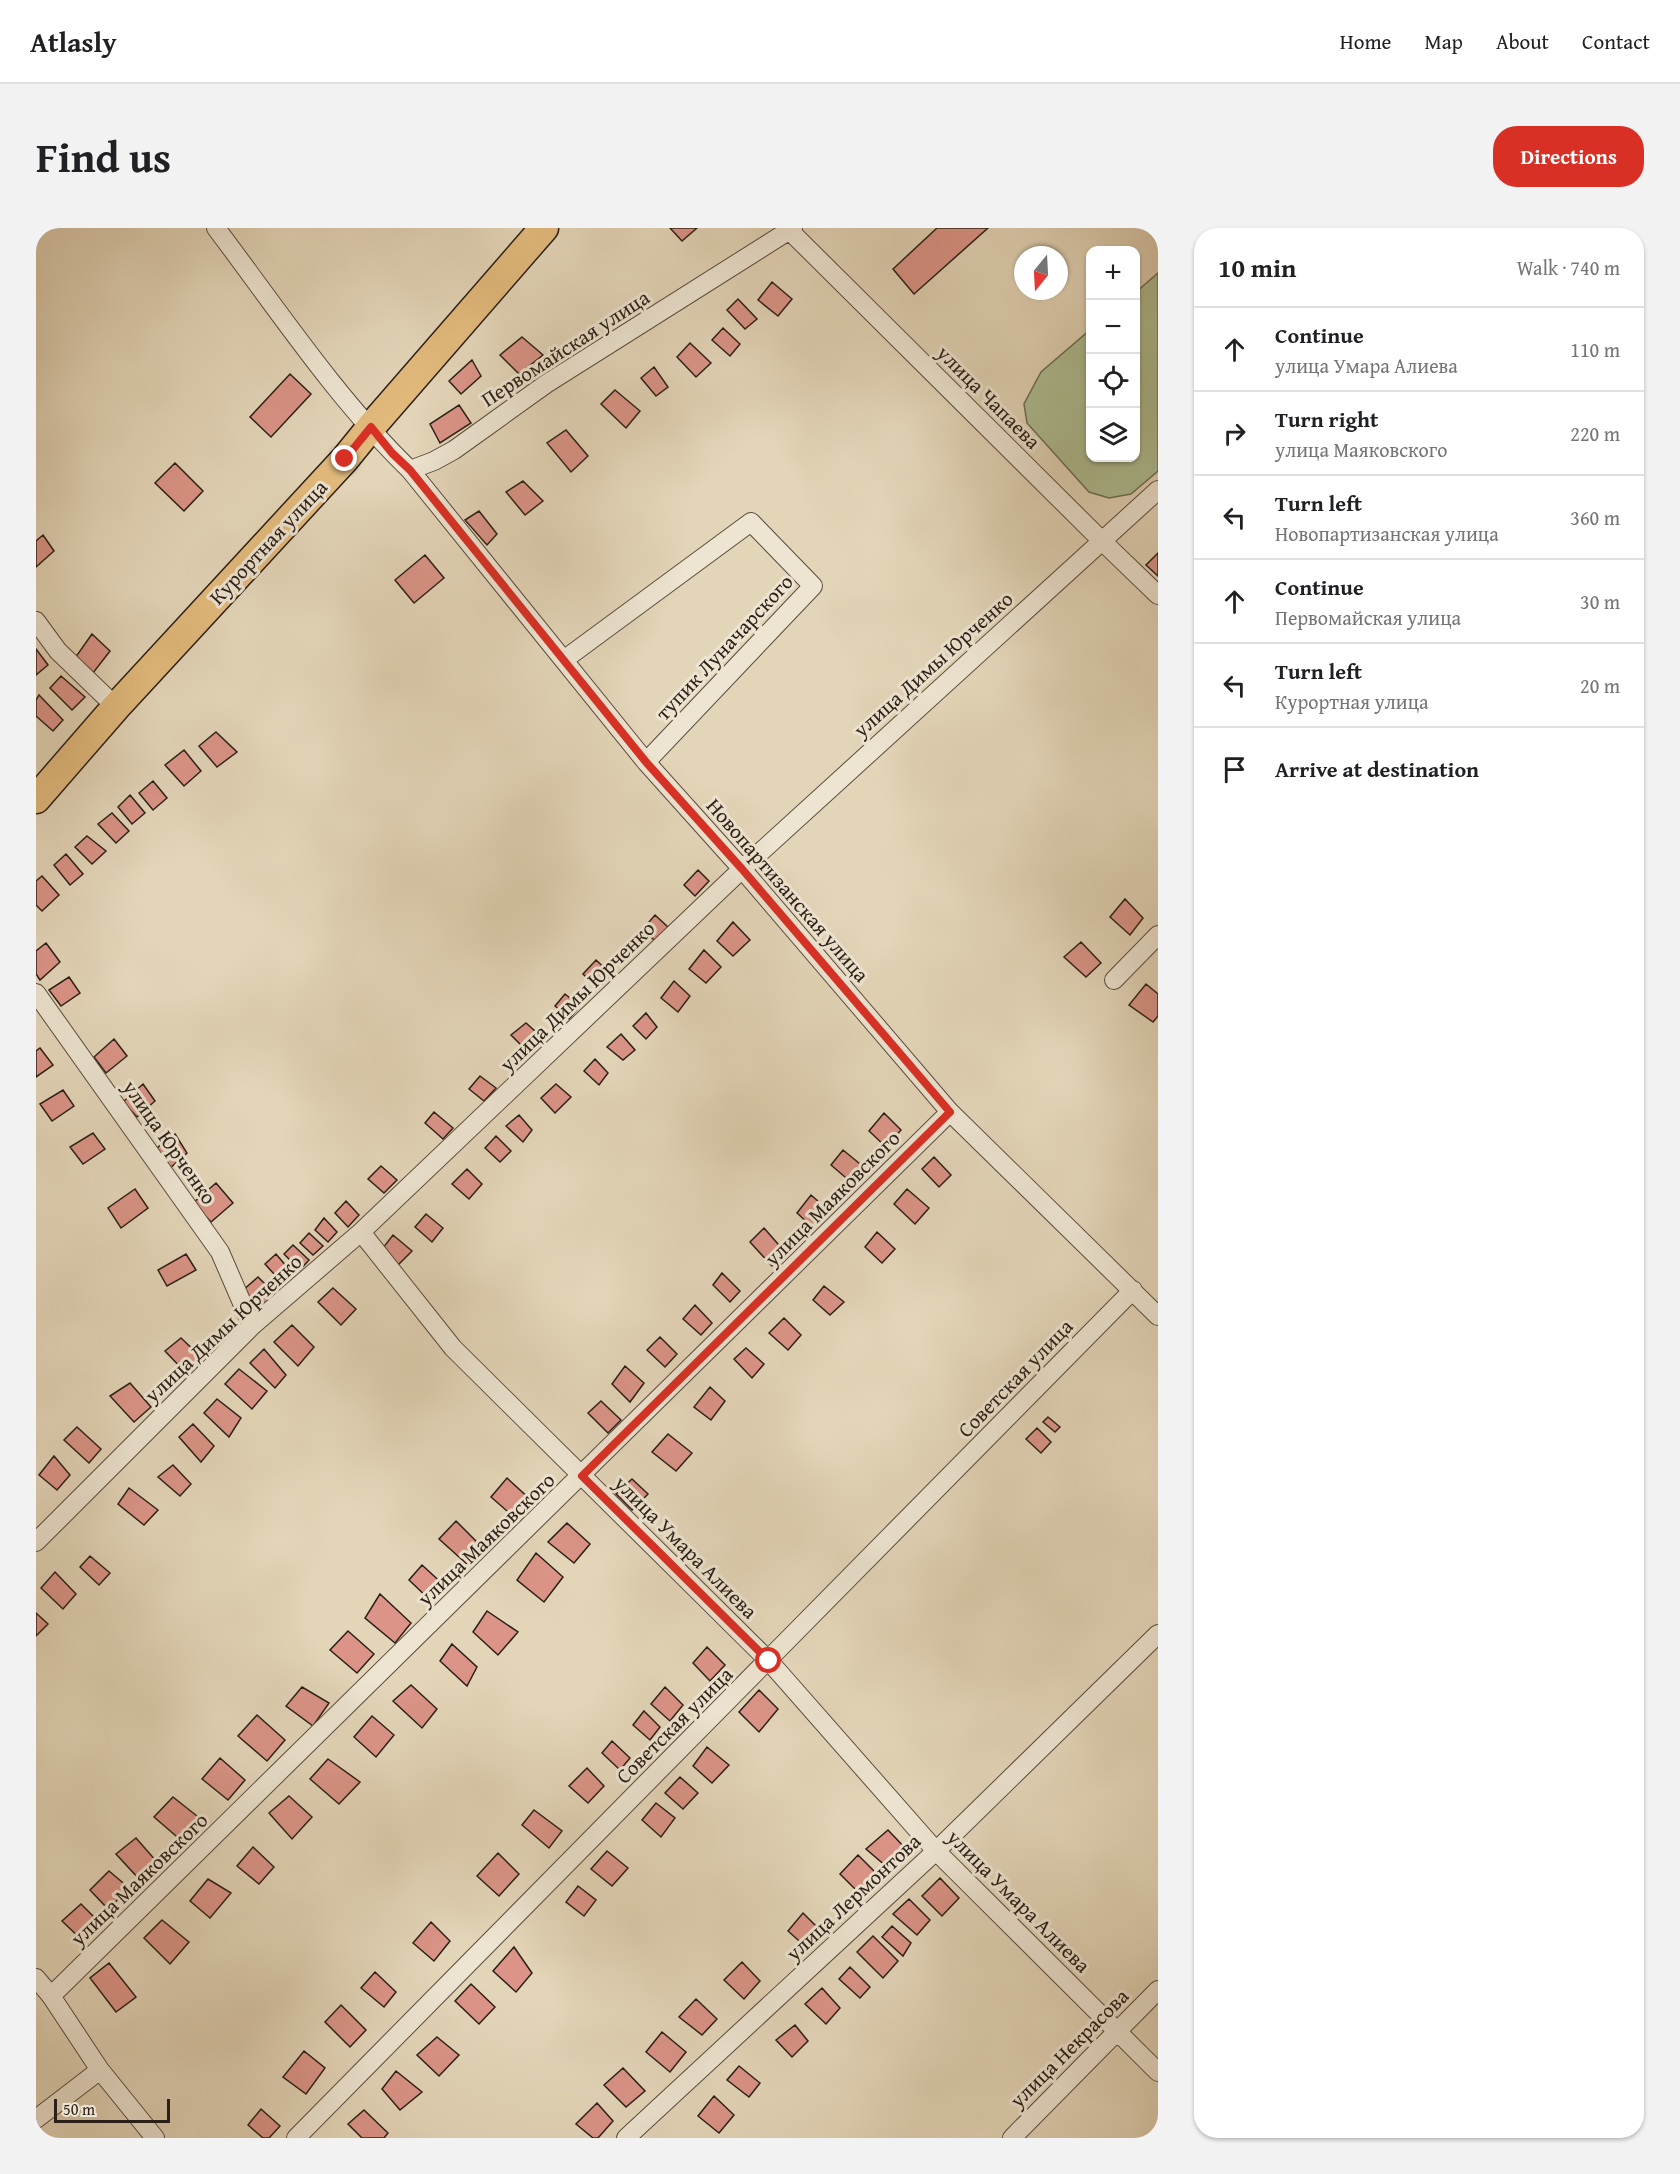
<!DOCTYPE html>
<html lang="en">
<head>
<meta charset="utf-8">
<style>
  :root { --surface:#fff; --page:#f2f2f2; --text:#202124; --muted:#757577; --line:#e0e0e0; --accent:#d93025 }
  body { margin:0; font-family:"Gentium Book Plus",serif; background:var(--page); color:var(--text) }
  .controls { position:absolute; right:18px; top:18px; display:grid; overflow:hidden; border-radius:12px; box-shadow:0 2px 4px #0004 }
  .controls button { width:54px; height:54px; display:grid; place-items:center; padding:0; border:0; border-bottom:2px solid var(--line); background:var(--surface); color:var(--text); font:30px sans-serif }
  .compass { position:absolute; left:978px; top:18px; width:54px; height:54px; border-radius:50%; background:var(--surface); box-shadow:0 2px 4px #0004; rotate:198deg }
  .scale { position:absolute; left:18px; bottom:15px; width:116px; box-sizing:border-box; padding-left:6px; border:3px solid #2c1f17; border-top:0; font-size:16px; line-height:21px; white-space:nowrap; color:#2c1f17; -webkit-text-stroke:4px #ede4d1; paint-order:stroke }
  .stop { position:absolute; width:18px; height:18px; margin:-14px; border:4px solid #d93025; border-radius:50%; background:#fff }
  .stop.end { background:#d93025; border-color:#fff; box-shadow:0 2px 6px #0008 }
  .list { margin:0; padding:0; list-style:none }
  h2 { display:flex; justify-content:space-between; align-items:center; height:78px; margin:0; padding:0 24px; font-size:26px }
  h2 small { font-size:20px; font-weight:400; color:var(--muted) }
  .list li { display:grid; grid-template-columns:39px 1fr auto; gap:18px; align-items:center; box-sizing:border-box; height:84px; padding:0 24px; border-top:2px solid var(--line) }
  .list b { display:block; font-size:22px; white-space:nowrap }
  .list p { margin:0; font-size:20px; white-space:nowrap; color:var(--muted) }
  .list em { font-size:20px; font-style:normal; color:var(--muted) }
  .icon { flex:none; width:33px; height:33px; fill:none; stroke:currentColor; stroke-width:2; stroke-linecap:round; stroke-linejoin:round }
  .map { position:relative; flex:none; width:1122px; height:1910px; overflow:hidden; border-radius:24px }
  header { display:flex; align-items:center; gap:36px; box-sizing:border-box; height:84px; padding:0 30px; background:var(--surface); border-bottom:2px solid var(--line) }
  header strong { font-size:28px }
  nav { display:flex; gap:33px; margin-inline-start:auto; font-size:21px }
  .intro { display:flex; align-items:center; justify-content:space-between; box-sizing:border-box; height:144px; padding:0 36px }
  h1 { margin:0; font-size:42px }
  .button { padding:15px 27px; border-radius:24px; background:var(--accent); color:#fff; font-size:21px; font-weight:700 }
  main { display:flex; gap:36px; padding:0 36px }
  aside { flex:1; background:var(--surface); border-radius:24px; box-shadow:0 2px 4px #0004 }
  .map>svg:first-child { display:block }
</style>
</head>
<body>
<header>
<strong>Atlasly</strong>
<nav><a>Home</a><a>Map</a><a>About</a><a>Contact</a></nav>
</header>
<div class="intro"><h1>Find us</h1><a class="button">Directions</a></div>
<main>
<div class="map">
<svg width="1122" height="1910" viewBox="0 0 1122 1910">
  <rect width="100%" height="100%" fill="#e3d5b8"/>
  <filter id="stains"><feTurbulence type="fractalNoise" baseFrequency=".00333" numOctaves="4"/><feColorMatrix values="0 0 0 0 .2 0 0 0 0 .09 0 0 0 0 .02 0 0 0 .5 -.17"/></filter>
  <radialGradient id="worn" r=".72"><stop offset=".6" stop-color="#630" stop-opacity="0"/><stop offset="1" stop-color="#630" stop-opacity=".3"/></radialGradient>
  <path fill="#aebe93" stroke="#6d6e55" stroke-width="1.5" d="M 1122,45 L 1122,243 L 1095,266 L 1073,270 L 1053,264 L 991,195 L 988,176 L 1005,144 L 1054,102 L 1054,230 L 1100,230 L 1100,64 Z"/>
  <path fill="#db9487" stroke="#2c1f17" stroke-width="1.5" d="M 634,0 L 661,0 L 646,13 Z
    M 901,0 L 952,0 L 878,66 L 857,41 Z
    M 736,54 L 756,71 L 742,88 L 722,72 Z
    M 702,71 L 721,91 L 709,101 L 691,82 Z
    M 687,100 L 704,116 L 694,128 L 676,112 Z
    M 486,109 L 507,127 L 483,146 L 464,127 Z
    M 654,115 L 675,135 L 660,149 L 641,129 Z
    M 436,132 L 445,148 L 425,166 L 413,153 Z
    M 618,139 L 632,159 L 620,168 L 605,150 Z
    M 254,146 L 275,166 L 235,209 L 214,189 Z
    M 579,162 L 604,183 L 590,200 L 565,176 Z
    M 423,177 L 435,195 L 404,215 L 394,196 Z
    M 530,202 L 552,228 L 535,244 L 511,215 Z
    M 139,235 L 167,263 L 148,283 L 119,255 Z
    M 487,253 L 507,273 L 489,287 L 470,264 Z
    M 443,283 L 461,306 L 451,317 L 429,292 Z
    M 7,307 L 18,323 L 0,339 L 0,313 Z
    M 1122,325 L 1122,348 L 1110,337 Z
    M 389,327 L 408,350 L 378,375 L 359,352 Z
    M 56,406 L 74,423 L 57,445 L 39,430 Z
    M 0,421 L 12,437 L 0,447 Z
    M 25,448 L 49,469 L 36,482 L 14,460 Z
    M 3,467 L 27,492 L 17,503 L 0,488 L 0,472 Z
    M 180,504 L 201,524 L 181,539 L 163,518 Z
    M 148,522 L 165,543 L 148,558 L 129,537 Z
    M 117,553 L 131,570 L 117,582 L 103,565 Z
    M 94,567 L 109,585 L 96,596 L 82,579 Z
    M 76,585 L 93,603 L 80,615 L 62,596 Z
    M 51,608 L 70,623 L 56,636 L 39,619 Z
    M 30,626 L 47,646 L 34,657 L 18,637 Z
    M 662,642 L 673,653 L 659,668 L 648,657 Z
    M 6,648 L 23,667 L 6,683 L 0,677 L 0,653 Z
    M 1089,671 L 1107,690 L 1094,707 L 1074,689 Z
    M 619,687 L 633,700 L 619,713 L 607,701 Z
    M 697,694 L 714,712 L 697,728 L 681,713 Z
    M 1045,714 L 1065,735 L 1050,749 L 1028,729 Z
    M 10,715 L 24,734 L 4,752 L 0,746 L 0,723 Z
    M 668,722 L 685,739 L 670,755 L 653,741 Z
    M 560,732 L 575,746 L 562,761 L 547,746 Z
    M 33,749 L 44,765 L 25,778 L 13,762 Z
    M 638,753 L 654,768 L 642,784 L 625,770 Z
    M 1110,756 L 1122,766 L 1122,788 L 1117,794 L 1093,777 Z
    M 529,766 L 544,778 L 533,791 L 519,778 Z
    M 610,785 L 621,799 L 610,811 L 597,798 Z
    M 490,795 L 507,810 L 492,824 L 475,807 Z
    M 585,806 L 599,822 L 587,832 L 571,819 Z
    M 78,811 L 91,828 L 70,845 L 58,829 Z
    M 4,820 L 17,837 L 0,849 L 0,823 Z
    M 559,831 L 572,845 L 563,857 L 548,843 Z
    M 444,848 L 460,860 L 448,873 L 433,861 Z
    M 107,856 L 119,873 L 101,889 L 87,874 Z
    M 520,856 L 535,869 L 519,885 L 505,870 Z
    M 27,862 L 38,878 L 16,893 L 4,876 Z
    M 398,884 L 417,900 L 407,911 L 389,895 Z
    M 848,885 L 865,902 L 850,919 L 833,903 Z
    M 483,887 L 496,902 L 487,914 L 470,898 Z
    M 57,905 L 69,921 L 47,936 L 34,919 Z
    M 139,906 L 151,925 L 133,941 L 117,923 Z
    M 460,908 L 475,923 L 464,934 L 449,920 Z
    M 807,922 L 829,940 L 816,955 L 795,937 Z
    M 898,929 L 915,947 L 903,959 L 886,941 Z
    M 345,938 L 361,952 L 348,965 L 332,951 Z
    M 431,941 L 446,956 L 433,971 L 416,956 Z
    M 180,955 L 197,975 L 175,994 L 157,975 Z
    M 99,961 L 112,980 L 85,1000 L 72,980 Z
    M 871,961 L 893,980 L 879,996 L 858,976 Z
    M 775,967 L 791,981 L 776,999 L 761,985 Z
    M 310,973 L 323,987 L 312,999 L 299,985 Z
    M 390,986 L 407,1000 L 396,1014 L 379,999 Z
    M 288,990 L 301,1004 L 292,1014 L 279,1002 Z
    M 728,1000 L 749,1024 L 736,1038 L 714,1014 Z
    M 841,1004 L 859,1021 L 846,1035 L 829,1019 Z
    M 273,1005 L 287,1018 L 277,1027 L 264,1015 Z
    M 357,1007 L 376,1023 L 361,1038 L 343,1025 Z
    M 257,1017 L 273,1032 L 264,1042 L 248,1026 Z
    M 150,1026 L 160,1042 L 131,1058 L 122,1042 Z
    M 240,1026 L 257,1046 L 247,1056 L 229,1036 Z
    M 686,1045 L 704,1063 L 694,1074 L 677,1057 Z
    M 222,1049 L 240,1067 L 224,1082 L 206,1063 Z
    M 788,1058 L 808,1074 L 794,1087 L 777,1072 Z
    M 297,1060 L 320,1081 L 305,1097 L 282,1074 Z
    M 659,1077 L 676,1095 L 665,1107 L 647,1091 Z
    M 748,1090 L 765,1107 L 752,1122 L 733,1105 Z
    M 256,1097 L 278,1119 L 262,1138 L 238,1114 Z
    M 624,1109 L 641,1126 L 629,1139 L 611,1122 Z
    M 145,1110 L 166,1130 L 150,1145 L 129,1123 Z
    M 710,1120 L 728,1136 L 716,1150 L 698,1131 Z
    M 228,1121 L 250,1147 L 239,1160 L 214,1135 Z
    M 589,1138 L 608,1155 L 594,1174 L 576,1156 Z
    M 203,1141 L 231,1163 L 216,1181 L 189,1156 Z
    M 94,1155 L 115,1179 L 98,1194 L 74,1168 Z
    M 674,1159 L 689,1173 L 675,1192 L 658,1179 Z
    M 181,1171 L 205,1190 L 193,1209 L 168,1185 Z
    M 565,1173 L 585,1192 L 572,1205 L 552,1185 Z
    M 1012,1189 L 1024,1199 L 1019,1204 L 1007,1194 Z
    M 157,1196 L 178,1218 L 165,1234 L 143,1209 Z
    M 41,1199 L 65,1221 L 53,1235 L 28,1212 Z
    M 1001,1200 L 1015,1214 L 1005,1225 L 990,1211 Z
    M 632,1206 L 656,1225 L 640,1243 L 616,1224 Z
    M 18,1228 L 34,1247 L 21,1262 L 3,1247 Z
    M 137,1237 L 155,1256 L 144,1268 L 122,1249 Z
    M 471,1250 L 495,1272 L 479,1290 L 455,1269 Z
    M 596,1251 L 612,1266 L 596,1282 L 580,1266 Z
    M 93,1260 L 122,1282 L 108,1297 L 82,1276 Z
    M 420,1293 L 447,1320 L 433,1338 L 403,1311 Z
    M 531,1295 L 554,1316 L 538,1335 L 512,1314 Z
    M 500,1325 L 527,1349 L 508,1374 L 481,1352 Z
    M 54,1328 L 74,1345 L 63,1357 L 44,1339 Z
    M 386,1337 L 409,1358 L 396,1374 L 373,1352 Z
    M 19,1344 L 40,1366 L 27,1381 L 5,1360 Z
    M 344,1366 L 375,1395 L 359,1415 L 329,1390 Z
    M 451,1383 L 482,1404 L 462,1427 L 437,1404 Z
    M 0,1385 L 12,1396 L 0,1408 Z
    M 312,1403 L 338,1426 L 321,1445 L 294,1422 Z
    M 416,1416 L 441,1439 L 431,1458 L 404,1433 Z
    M 671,1419 L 689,1437 L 674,1453 L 657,1435 Z
    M 375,1457 L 401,1481 L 386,1500 L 357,1473 Z
    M 266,1459 L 293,1475 L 277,1498 L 250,1478 Z
    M 629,1459 L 647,1477 L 634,1493 L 615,1476 Z
    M 723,1462 L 742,1481 L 723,1504 L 703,1484 Z
    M 608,1483 L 624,1499 L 614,1512 L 597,1497 Z
    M 221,1487 L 249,1512 L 231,1533 L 202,1508 Z
    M 336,1488 L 358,1507 L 340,1529 L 318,1509 Z
    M 576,1513 L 594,1530 L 584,1542 L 566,1525 Z
    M 671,1519 L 693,1537 L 676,1555 L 657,1538 Z
    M 184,1530 L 209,1552 L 192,1572 L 166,1551 Z
    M 292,1531 L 324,1554 L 303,1576 L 274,1551 Z
    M 551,1540 L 568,1558 L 552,1575 L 533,1558 Z
    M 644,1549 L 662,1565 L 647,1581 L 629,1565 Z
    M 253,1568 L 276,1589 L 256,1611 L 233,1585 Z
    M 137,1569 L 166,1592 L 147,1614 L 118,1589 Z
    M 620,1575 L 639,1590 L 625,1609 L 606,1592 Z
    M 498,1582 L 526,1603 L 513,1620 L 486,1597 Z
    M 852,1602 L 870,1621 L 851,1639 L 830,1621 Z
    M 100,1610 L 121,1634 L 105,1653 L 80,1626 Z
    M 217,1619 L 238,1639 L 223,1656 L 201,1638 Z
    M 571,1623 L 592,1640 L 576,1658 L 555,1641 Z
    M 462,1625 L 483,1646 L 463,1668 L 441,1648 Z
    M 822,1627 L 842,1647 L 825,1667 L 804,1646 Z
    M 73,1643 L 92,1659 L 73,1682 L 54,1662 Z
    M 904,1650 L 923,1670 L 906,1688 L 886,1668 Z
    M 172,1651 L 195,1665 L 174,1690 L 154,1673 Z
    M 542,1658 L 560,1672 L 548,1688 L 530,1674 Z
    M 873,1671 L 894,1692 L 881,1707 L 857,1686 Z
    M 45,1676 L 63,1694 L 47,1713 L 26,1693 Z
    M 767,1685 L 786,1704 L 771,1720 L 752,1703 Z
    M 126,1692 L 153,1714 L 134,1736 L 108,1710 Z
    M 395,1694 L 414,1713 L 398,1733 L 377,1715 Z
    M 856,1698 L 875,1715 L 867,1728 L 846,1709 Z
    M 837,1708 L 862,1733 L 847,1750 L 821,1724 Z
    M 478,1719 L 496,1745 L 480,1764 L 457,1743 Z
    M 706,1734 L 724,1753 L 708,1771 L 688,1752 Z
    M 73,1735 L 100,1769 L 80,1784 L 54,1750 Z
    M 814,1739 L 834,1759 L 824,1770 L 803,1751 Z
    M 339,1744 L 360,1764 L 348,1779 L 325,1760 Z
    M 435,1756 L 459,1779 L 443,1796 L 419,1773 Z
    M 786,1760 L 804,1780 L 790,1796 L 769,1776 Z
    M 660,1771 L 681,1791 L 666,1807 L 643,1789 Z
    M 305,1777 L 330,1802 L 314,1819 L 289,1794 Z
    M 759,1797 L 772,1813 L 756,1829 L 740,1812 Z
    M 626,1804 L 650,1824 L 634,1844 L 610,1824 Z
    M 401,1809 L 423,1827 L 403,1848 L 381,1827 Z
    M 268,1823 L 289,1840 L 270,1866 L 247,1849 Z
    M 703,1838 L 724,1855 L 713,1869 L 691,1852 Z
    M 587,1840 L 609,1863 L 590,1879 L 568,1857 Z
    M 360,1843 L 386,1864 L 364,1882 L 346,1861 Z
    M 678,1868 L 698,1887 L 683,1905 L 662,1888 Z
    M 561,1875 L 577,1893 L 562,1910 L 557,1910 L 540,1896 Z
    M 225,1881 L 244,1898 L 233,1910 L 227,1910 L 212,1897 Z
    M 328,1882 L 352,1905 L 348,1910 L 326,1910 L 312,1896 Z"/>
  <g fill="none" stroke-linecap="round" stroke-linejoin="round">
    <g stroke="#5a4c3f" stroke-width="20">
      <path id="minor" d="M 180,0 C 242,82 300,170 374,242 L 398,233 L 418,222 L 510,156 L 757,0
        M 754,3 L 1066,313 L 1122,367
        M 374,242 L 610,534 L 706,641 L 914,884 L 1122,1088
        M 0,393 L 22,423 L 80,479
        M 529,431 L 715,294 L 777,358 L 610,534
        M 1078,752 L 1122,707
        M 0,765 L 184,1024 L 216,1098
        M 325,1004 L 417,1120 L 733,1433 L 900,1623 L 1122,1844
        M 0,1314 L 216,1098 L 325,1004 L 706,641 L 1122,262
        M 0,1750 L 15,1768 L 64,1842 L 119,1910
        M 15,1768 L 914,884
        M 0,1891 L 64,1842
        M 260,1910 L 1097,1062
        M 590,1910 L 900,1623 L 1122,1406
        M 976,1910 L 1122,1762"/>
    </g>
    <g stroke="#2c1f17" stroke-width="31">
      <path id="primary" d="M 0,571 L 80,479 L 309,231 L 335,199 L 508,0"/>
    </g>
    <use href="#minor" stroke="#ede4d1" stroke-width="18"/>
    <use href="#primary" stroke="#e2ba7c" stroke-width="28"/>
  </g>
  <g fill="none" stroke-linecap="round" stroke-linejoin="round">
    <path stroke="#d93025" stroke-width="8" d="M 309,231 L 335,199 L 356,225 L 374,242 L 610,534 L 706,641 L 914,884 L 546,1248 L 733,1433"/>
  </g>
  <g text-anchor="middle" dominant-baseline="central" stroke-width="6" stroke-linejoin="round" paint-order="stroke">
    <g font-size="21" fill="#2c1f17" stroke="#ede4d1">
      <text transform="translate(529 120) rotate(-33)">Первомайская улица</text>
      <text transform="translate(953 169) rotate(45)">улица Чапаева</text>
      <text transform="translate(232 314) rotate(-47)">Курортная улица</text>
      <text transform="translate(688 419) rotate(-47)">тупик Луначарского</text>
      <text transform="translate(897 436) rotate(-42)">улица Димы Юрченко</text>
      <text transform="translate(752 662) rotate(49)">Новопартизанская улица</text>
      <text transform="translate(541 768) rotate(-44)">улица Димы Юрченко</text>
      <text transform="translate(134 914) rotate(55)">улица Юрченко</text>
      <text transform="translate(796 970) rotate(-45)">улица Маяковского</text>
      <text transform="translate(187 1100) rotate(-43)">улица Димы Юрченко</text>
      <text transform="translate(979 1150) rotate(-46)">Советская улица</text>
      <text transform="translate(450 1311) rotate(-44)">улица Маяковского</text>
      <text transform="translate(650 1319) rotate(45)">улица Умара Алиева</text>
      <text transform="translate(638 1497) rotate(-45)">Советская улица</text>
      <text transform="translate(103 1651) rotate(-44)">улица Маяковского</text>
      <text transform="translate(817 1669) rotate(-43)">улица Лермонтова</text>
      <text transform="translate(983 1673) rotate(45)">улица Умара Алиева</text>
      <text transform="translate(1033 1820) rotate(-45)">улица Некрасова</text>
    </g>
  </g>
  <rect width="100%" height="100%" filter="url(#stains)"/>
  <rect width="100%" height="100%" fill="url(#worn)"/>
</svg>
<div class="controls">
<button>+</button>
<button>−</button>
<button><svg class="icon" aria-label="locate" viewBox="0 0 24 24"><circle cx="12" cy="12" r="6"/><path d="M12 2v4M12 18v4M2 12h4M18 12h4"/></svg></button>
<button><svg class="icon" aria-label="layers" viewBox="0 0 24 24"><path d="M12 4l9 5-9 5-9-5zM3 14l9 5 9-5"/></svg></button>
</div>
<svg class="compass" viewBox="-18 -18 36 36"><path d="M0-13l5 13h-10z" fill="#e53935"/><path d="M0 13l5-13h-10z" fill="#757577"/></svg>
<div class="scale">50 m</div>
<div class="stop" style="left:733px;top:1433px"></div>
<div class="stop end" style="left:309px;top:231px"></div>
</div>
<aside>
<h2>10 min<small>Walk · 740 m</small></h2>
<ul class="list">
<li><svg class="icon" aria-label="ahead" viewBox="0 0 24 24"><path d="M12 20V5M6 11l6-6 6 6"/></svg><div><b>Continue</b><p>улица Умара Алиева</p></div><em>110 m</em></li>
<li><svg class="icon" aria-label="right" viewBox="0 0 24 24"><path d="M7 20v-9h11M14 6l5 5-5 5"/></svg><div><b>Turn right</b><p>улица Маяковского</p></div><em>220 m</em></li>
<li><svg class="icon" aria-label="left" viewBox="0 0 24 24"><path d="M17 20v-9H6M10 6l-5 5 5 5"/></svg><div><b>Turn left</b><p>Новопартизанская улица</p></div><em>360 m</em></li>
<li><svg class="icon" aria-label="ahead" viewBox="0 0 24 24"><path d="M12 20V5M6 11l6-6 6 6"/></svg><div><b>Continue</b><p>Первомайская улица</p></div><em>30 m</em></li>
<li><svg class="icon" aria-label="left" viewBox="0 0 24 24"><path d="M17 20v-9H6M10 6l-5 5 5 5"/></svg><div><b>Turn left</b><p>Курортная улица</p></div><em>20 m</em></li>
<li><svg class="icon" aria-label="arrive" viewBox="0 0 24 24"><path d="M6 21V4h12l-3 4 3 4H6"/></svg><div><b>Arrive at destination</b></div></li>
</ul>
</aside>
</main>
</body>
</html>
